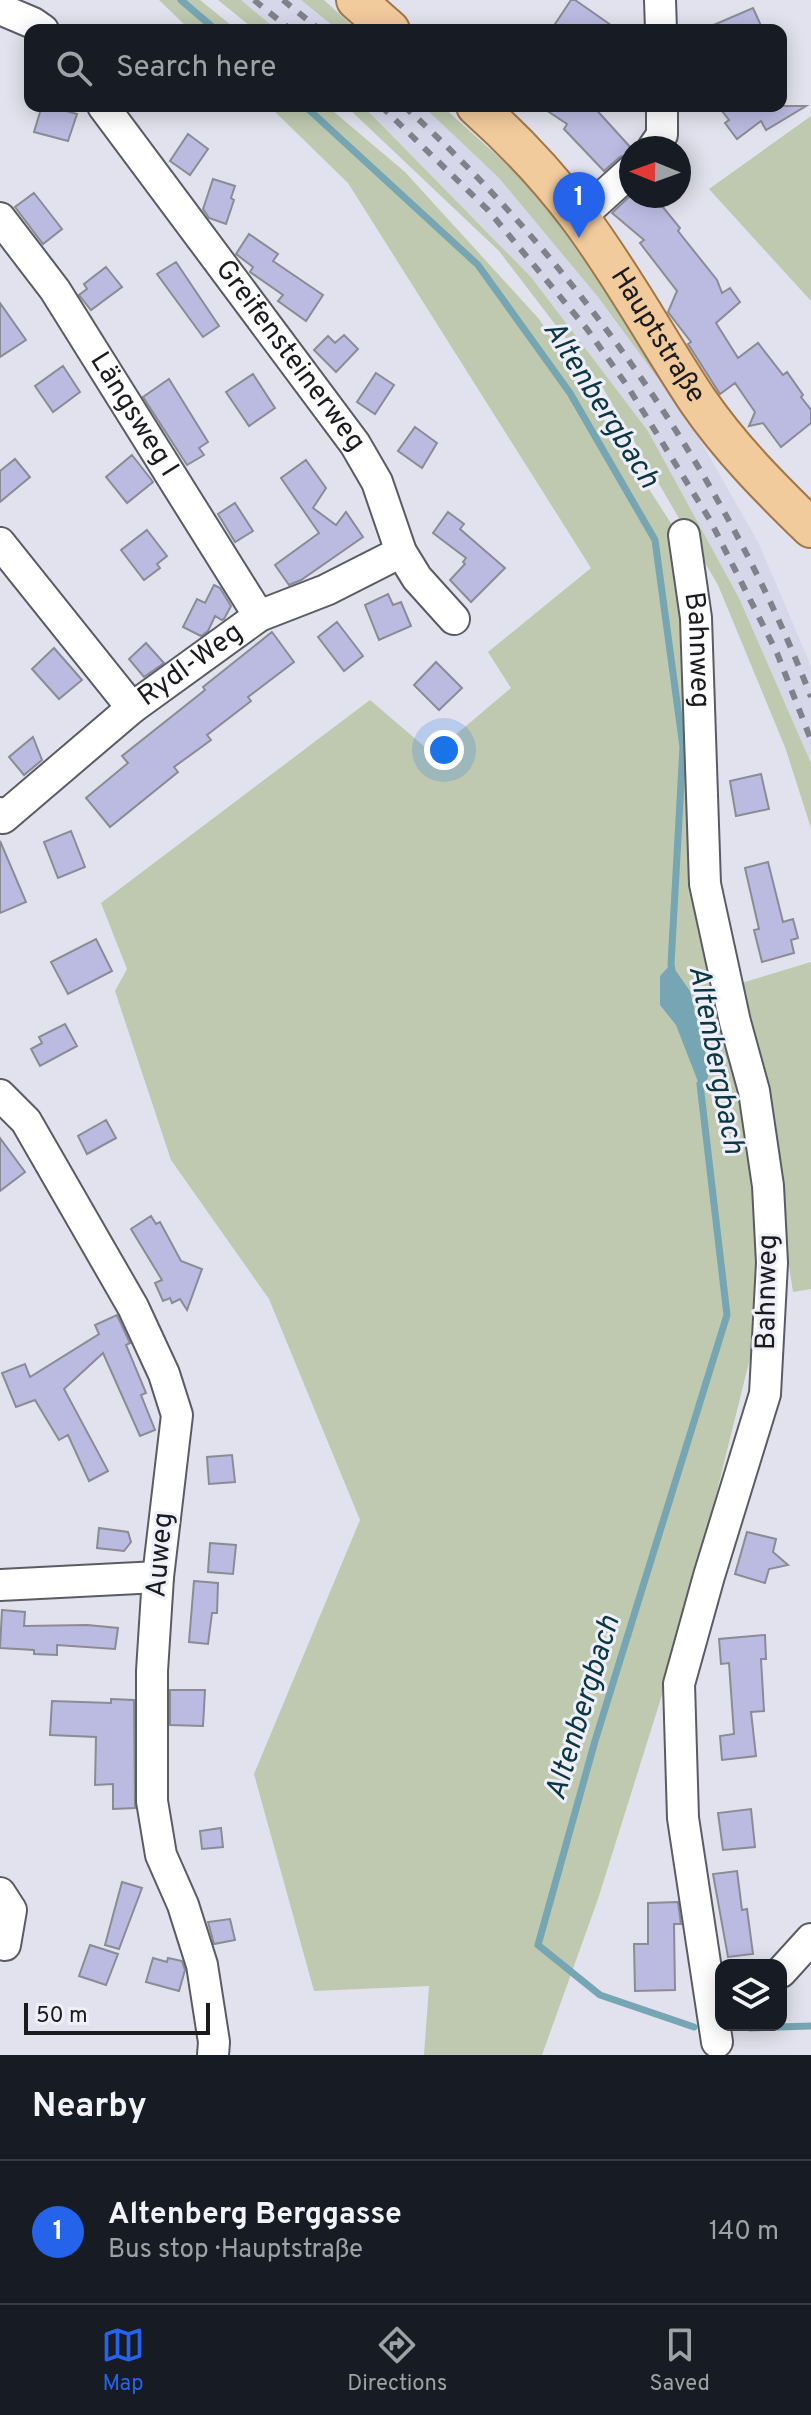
<!DOCTYPE html>
<html lang="en">
<head>
<meta charset="utf-8">
<style>
  :root { --surface:#171b24; --page:#242831; --text:#f1f3f6; --muted:#9ea1a6; --line:#363941; --accent:#2563eb }
  body { margin:0; font-family:Overpass,sans-serif; background:var(--page); color:var(--text) }
  .controls { position:absolute; right:24px; bottom:24px; display:grid; overflow:hidden; border-radius:16px; box-shadow:0 4px 20px #0003 }
  .controls button { width:72px; height:72px; display:grid; place-items:center; padding:0; border:0; border-bottom:2px solid var(--line); background:var(--surface); color:var(--text); font:40px sans-serif }
  .compass { position:absolute; left:619px; top:136px; width:72px; height:72px; border-radius:50%; background:var(--surface); box-shadow:0 4px 20px #0003; rotate:271deg }
  .scale { position:absolute; left:24px; bottom:20px; width:186px; box-sizing:border-box; padding-left:8px; border:4px solid #1b1b1f; border-top:0; font-size:22px; line-height:28px; white-space:nowrap; color:#1b1b1f; -webkit-text-stroke:6px #efeffa; paint-order:stroke }
  .you { position:absolute; left:444px; top:750px; width:28px; height:28px; margin:-20px; border:6px solid #fff; border-radius:50%; background:#1a73e8; box-shadow:0 0 0 12px #1a73e833 }
  .badge { display:grid; place-items:center; width:52px; height:52px; border-radius:50%; background:var(--accent); color:#fff; font-size:26px; font-weight:700 }
  .pin { position:absolute; translate:-50% -66px; filter:drop-shadow(0 2px 4px #0008) }
  .pin::after { content:''; position:absolute; top:42px; width:28px; height:24px; background:inherit; clip-path:polygon(0 0,100% 0,50% 100%) }
  .list { margin:0; padding:0; list-style:none }
  h2 { display:flex; justify-content:space-between; align-items:center; height:104px; margin:0; padding:0 32px; font-size:34px }
  h2 small { font-size:26px; font-weight:400; color:var(--muted) }
  .list li { display:grid; grid-template-columns:52px 1fr auto; gap:24px; align-items:center; box-sizing:border-box; height:144px; padding:0 32px; border-top:2px solid var(--line) }
  .list b { display:block; font-size:30px; white-space:nowrap }
  .list p { margin:0; font-size:26px; white-space:nowrap; color:var(--muted) }
  .list em { font-size:26px; font-style:normal; color:var(--muted) }
  .icon { flex:none; width:44px; height:44px; fill:none; stroke:currentColor; stroke-width:2; stroke-linecap:round; stroke-linejoin:round }
  .map { position:relative; flex:none; width:811px; height:2055px; overflow:hidden }
  .search { position:absolute; background:var(--surface); box-shadow:0 4px 20px #0003; left:24px; right:24px; top:24px; height:88px; display:flex; align-items:center; gap:20px; box-sizing:border-box; padding:0 28px; border-radius:16px; color:var(--muted); font-size:30px }
  .sheet { height:248px; background:var(--surface) }
  nav { display:flex; justify-content:space-around; align-items:center; box-sizing:border-box; height:112px; border-top:2px solid var(--line); background:var(--surface); font-size:22px; color:var(--muted) }
  nav a { display:grid; justify-items:center; gap:4px }
  nav .on { color:var(--accent) }
  .map>svg:first-child { display:block }
</style>
</head>
<body>
<div class="map">
<svg width="811" height="2055" viewBox="0 0 811 2055">
  <rect width="100%" height="100%" fill="#e1e2ed"/>
  <path fill="#d6d7e9" d="M 241,0 L 301,0 L 338,30 L 277,30 Z
    M 363,106 L 423,106 L 499,178 L 598,297 L 690,422 L 759,544 L 811,666 L 811,763 L 739,598 L 648,431 L 531,277 Z"/>
  <path fill="#bec9af" d="M 159,0 L 200,0 L 237,30 L 190,30 Z
    M 218,0 L 241,0 L 277,30 L 255,30 Z
    M 301,0 L 324,0 L 357,30 L 338,30 Z
    M 269,106 L 327,106 L 405,172 L 539,319 L 676,531 L 733,1055 L 759,1192 L 756,1334 L 683,1628 L 598,1899 L 542,2055 L 424,2055 L 429,1986 L 314,1991 L 254,1774 L 360,1520 L 269,1299 L 171,1160 L 115,991 L 127,969 L 101,903 L 370,700 L 433,754 L 511,688 L 488,652 L 591,568 L 348,183 Z
    M 346,106 L 363,106 L 531,277 L 648,431 L 739,598 L 811,763 L 811,828 L 785,747 L 718,585 L 600,383 L 499,251 Z
    M 423,106 L 442,106 L 554,207 L 690,422 L 598,297 L 499,178 Z
    M 811,116 L 811,301 L 709,189 Z
    M 811,962 L 811,1289 L 793,1292 L 763,1097 L 735,985 Z"/>
  <path fill="#76a5b3" d="M 671,964 L 690,991 L 710,1072 L 702,1092 L 676,1025 L 660,1005 L 660,976 Z"/>
  <g fill="none" stroke-linecap="round" stroke-linejoin="round">
    <path stroke="#76a5b3" stroke-width="7" d="M 181,0 L 216,30
      M 305,106 L 478,265 L 570,393 L 655,540 L 683,747 L 671,964 L 672,971
      M 694,2027 L 600,1995 L 538,1945 L 595,1741 L 727,1315 L 700,1084
      M 750,2028 L 811,2026"/>
  </g>
  <path fill="#bbbbe2" stroke="#8b8b95" stroke-width="2" d="M 571,0 L 575,0 L 618,30 L 551,30 Z
    M 753,8 L 763,30 L 702,30 Z
    M 48,106 L 77,114 L 68,141 L 34,132 L 41,109 L 46,110 Z
    M 540,106 L 593,106 L 631,148 L 631,153 L 620,157 L 604,171 L 564,129 L 567,124 Z
    M 718,106 L 806,106 L 766,130 L 761,121 L 737,139 L 725,123 L 729,120 Z
    M 188,134 L 208,149 L 190,175 L 170,161 Z
    M 213,179 L 235,186 L 231,198 L 234,200 L 226,224 L 209,218 L 203,209 Z
    M 34,193 L 62,229 L 43,244 L 15,207 Z
    M 631,195 L 654,196 L 680,228 L 678,231 L 717,280 L 722,293 L 730,288 L 740,302 L 716,323 L 738,358 L 758,343 L 783,375 L 787,372 L 803,395 L 801,397 L 811,410 L 811,423 L 781,447 L 763,423 L 749,426 L 755,412 L 735,383 L 720,394 L 688,344 L 691,342 L 668,312 L 677,291 L 640,243 L 644,240 L 612,213 Z
    M 249,234 L 278,254 L 273,261 L 323,295 L 306,321 L 278,301 L 283,295 L 250,272 L 253,267 L 236,254 Z
    M 176,262 L 219,326 L 203,337 L 157,274 Z
    M 106,267 L 122,287 L 91,310 L 79,295 L 87,289 L 84,284 Z
    M 0,303 L 26,340 L 0,357 Z
    M 344,335 L 358,349 L 336,372 L 314,350 L 328,336 L 335,343 Z
    M 63,366 L 80,392 L 53,412 L 35,386 Z
    M 376,373 L 394,385 L 375,414 L 357,402 Z
    M 253,374 L 275,408 L 249,426 L 226,392 Z
    M 169,379 L 208,442 L 199,448 L 204,455 L 187,465 L 143,397 Z
    M 415,427 L 437,443 L 422,468 L 398,451 Z
    M 132,455 L 153,482 L 127,503 L 106,477 Z
    M 15,459 L 30,477 L 0,502 L 0,471 Z
    M 306,460 L 326,488 L 313,508 L 336,525 L 346,512 L 363,537 L 301,580 L 289,585 L 275,565 L 319,533 L 281,478 Z
    M 235,503 L 253,531 L 235,542 L 218,514 Z
    M 448,512 L 464,524 L 460,529 L 505,568 L 471,602 L 450,580 L 465,564 L 463,562 L 466,558 L 433,533 Z
    M 147,530 L 167,556 L 157,564 L 160,568 L 144,580 L 121,550 Z
    M 214,585 L 220,588 L 231,606 L 224,619 L 222,620 L 215,616 L 208,631 L 201,636 L 183,627 L 197,599 L 205,603 Z
    M 388,594 L 393,605 L 401,602 L 411,626 L 379,640 L 365,605 Z
    M 337,622 L 363,656 L 344,671 L 318,637 Z
    M 272,632 L 294,662 L 248,697 L 251,701 L 207,735 L 211,740 L 174,767 L 178,772 L 110,827 L 86,798 L 128,763 L 122,756 L 205,690 L 203,687 Z
    M 146,643 L 164,663 L 144,677 L 129,659 Z
    M 54,648 L 82,680 L 59,699 L 32,669 Z
    M 436,662 L 462,688 L 439,710 L 414,685 Z
    M 33,737 L 42,760 L 24,775 L 9,757 Z
    M 761,774 L 769,809 L 736,816 L 730,781 Z
    M 71,831 L 85,867 L 58,878 L 44,842 Z
    M 0,841 L 26,902 L 0,913 Z
    M 768,862 L 783,922 L 793,919 L 798,938 L 791,940 L 794,953 L 762,962 L 754,930 L 759,929 L 745,868 Z
    M 96,939 L 112,971 L 68,994 L 51,962 Z
    M 65,1024 L 77,1046 L 40,1066 L 31,1049 L 42,1043 L 39,1037 Z
    M 106,1120 L 116,1138 L 87,1154 L 78,1136 Z
    M 0,1138 L 25,1172 L 0,1191 Z
    M 151,1216 L 156,1224 L 160,1222 L 181,1261 L 202,1269 L 187,1310 L 180,1299 L 172,1303 L 170,1298 L 163,1301 L 155,1283 L 162,1280 L 131,1229 Z
    M 117,1315 L 130,1343 L 126,1345 L 146,1393 L 141,1395 L 155,1430 L 140,1436 L 103,1353 L 64,1389 L 108,1471 L 89,1481 L 68,1435 L 59,1440 L 35,1400 L 16,1407 L 2,1373 L 25,1364 L 30,1377 L 99,1334 L 95,1325 Z
    M 232,1455 L 235,1482 L 209,1484 L 207,1457 Z
    M 99,1528 L 128,1532 L 131,1542 L 124,1551 L 97,1548 Z
    M 747,1532 L 776,1539 L 773,1552 L 788,1565 L 769,1569 L 765,1583 L 735,1574 Z
    M 210,1543 L 236,1545 L 233,1574 L 208,1572 Z
    M 194,1581 L 218,1583 L 217,1613 L 212,1613 L 208,1644 L 189,1642 Z
    M 2,1610 L 25,1612 L 24,1626 L 87,1625 L 118,1628 L 115,1649 L 57,1645 L 57,1655 L 34,1654 L 34,1650 L 0,1648 Z
    M 765,1635 L 766,1659 L 761,1659 L 764,1711 L 751,1712 L 756,1756 L 722,1760 L 720,1736 L 734,1734 L 729,1663 L 721,1664 L 719,1639 Z
    M 170,1690 L 205,1690 L 203,1726 L 170,1725 Z
    M 111,1699 L 134,1700 L 135,1808 L 113,1809 L 113,1784 L 95,1785 L 96,1737 L 50,1735 L 52,1701 L 111,1703 Z
    M 751,1809 L 755,1847 L 723,1850 L 718,1813 Z
    M 221,1828 L 223,1847 L 202,1849 L 200,1831 Z
    M 737,1871 L 742,1910 L 747,1909 L 753,1954 L 728,1957 L 713,1874 Z
    M 122,1882 L 142,1888 L 119,1949 L 105,1945 Z
    M 678,1902 L 681,1924 L 674,1924 L 675,1990 L 635,1991 L 634,1944 L 648,1944 L 648,1903 Z
    M 230,1919 L 235,1940 L 214,1944 L 208,1922 Z
    M 90,1945 L 118,1954 L 106,1985 L 79,1976 Z
    M 153,1958 L 167,1962 L 168,1958 L 182,1961 L 185,1970 L 179,1991 L 146,1982 Z"/>
  <g fill="none" stroke-linecap="round" stroke-linejoin="round">
    <g stroke="#5b5b64" stroke-width="34">
      <g id="minor">
        <path d="M 660,0 L 661,30"/>
        <path d="M 0,9 L 33,23 L 43,30"/>
        <path id="s1" d="M 103,106 L 355,444 L 377,482 L 401,552 L 417,578 L 454,619"/>
        <path d="M 653,148 L 662,135 L 662,106"/>
        <path id="s2" d="M 0,218 L 55,290 L 259,616"/>
        <path d="M 579,218 L 631,171"/>
        <path id="s3" d="M 684,535 L 696,618 L 705,884 L 735,1022 L 754,1091 L 768,1186 L 772,1263 L 765,1394 L 709,1576 L 679,1684 L 683,1818 L 717,2042"/>
        <path d="M 0,543 L 132,708"/>
        <path id="s4" d="M 0,813 L 3,818 L 132,708 L 259,616 L 326,590 L 401,552"/>
        <path d="M 0,1095 L 26,1121 L 133,1307 L 164,1374 L 177,1415 L 158,1577 L 152,1671 L 152,1801 L 161,1855 L 183,1905 L 202,1965 L 214,2042 L 213,2055"/>
        <path d="M 0,1585 L 158,1577"/>
        <path d="M 0,1893 L 11,1910 L 5,1945"/>
        <path d="M 781,1972 L 811,1939"/>
      </g>
    </g>
    <g stroke="#a27747" stroke-width="42">
      <g id="major">
        <path d="M 356,0 L 390,30"/>
        <path id="s5" d="M 476,106 C 513,139 549,177 579,217 C 623,276 658,341 698,401 C 731,449 770,488 811,528"/>
      </g>
    </g>
    <use href="#minor" stroke="#fff" stroke-width="30"/>
    <use href="#major" stroke="#f2cb9d" stroke-width="38"/>
    <path stroke="#818289" stroke-width="6" stroke-dasharray="10 10" stroke-linecap="butt" d="M 254,0 L 291,30
      M 283,0 L 320,30
      M 381,106 L 488,210 L 587,329 L 628,387 L 710,520 L 777,653 L 811,740
      M 404,106 C 580,266 725,475 811,697"/>
  </g>
  <g text-anchor="middle" dominant-baseline="central" stroke-width="6" stroke-linejoin="round" paint-order="stroke">
    <g font-size="28" fill="#1b1b1f" stroke="#efeffa">
      <text stroke="none"><textPath href="#s5" startOffset="294">Hauptstraße</textPath></text>
      <text stroke="none"><textPath href="#s1" startOffset="312">Greifensteinerweg</textPath></text>
      <text stroke="none"><textPath href="#s2" startOffset="238">Längsweg I</textPath></text>
      <text stroke="none"><textPath href="#s3" startOffset="116">Bahnweg</textPath></text>
      <text stroke="none"><textPath href="#s4" startOffset="248">Rydl-Weg</textPath></text>
      <text transform="translate(768 1292) rotate(-89)">Bahnweg</text>
      <text transform="translate(161 1555) rotate(-85)">Auweg</text>
    </g>
    <g font-size="30" font-style="italic" fill="#0a3743" stroke="#efeffa">
      <text transform="translate(600 405) rotate(58)">Altenbergbach</text>
      <text transform="translate(715 1060) rotate(79)">Altenbergbach</text>
      <text transform="translate(584 1708) rotate(-73)">Altenbergbach</text>
    </g>
  </g>
</svg>
<div class="controls">
<button><svg class="icon" aria-label="layers" viewBox="0 0 24 24"><path d="M12 4l9 5-9 5-9-5zM3 14l9 5 9-5"/></svg></button>
</div>
<svg class="compass" viewBox="-18 -18 36 36"><path d="M0-13l5 13h-10z" fill="#e53935"/><path d="M0 13l5-13h-10z" fill="#9ea1a6"/></svg>
<div class="scale">50 m</div>
<div class="you"></div>
<div class="pin badge" style="left:579px;top:238px">1</div>
<div class="search"><svg class="icon" aria-label="search" viewBox="0 0 24 24"><circle cx="10" cy="10" r="6"/><path d="M15 15l6 6"/></svg>Search here</div>
</div>
<section class="sheet">
<h2>Nearby<small></small></h2>
<ul class="list">
<li><span class="badge">1</span><div><b>Altenberg Berggasse</b><p>Bus stop · Hauptstraße</p></div><em>140 m</em></li>
</ul>
</section>
<nav>
<a class="on"><svg class="icon" aria-label="map" viewBox="0 0 24 24"><path d="M3 6l6-2 6 2 6-2v14l-6 2-6-2-6 2zM9 4v14M15 6v14"/></svg>Map</a>
<a><svg class="icon" aria-label="directions" viewBox="0 0 24 24"><path d="M12 3l9 9-9 9-9-9zM9 14v-3h6M13 9l2 2-2 2"/></svg>Directions</a>
<a><svg class="icon" aria-label="saved" viewBox="0 0 24 24"><path d="M7 4h10v16l-5-4-5 4z"/></svg>Saved</a>
</nav>
</body>
</html>
